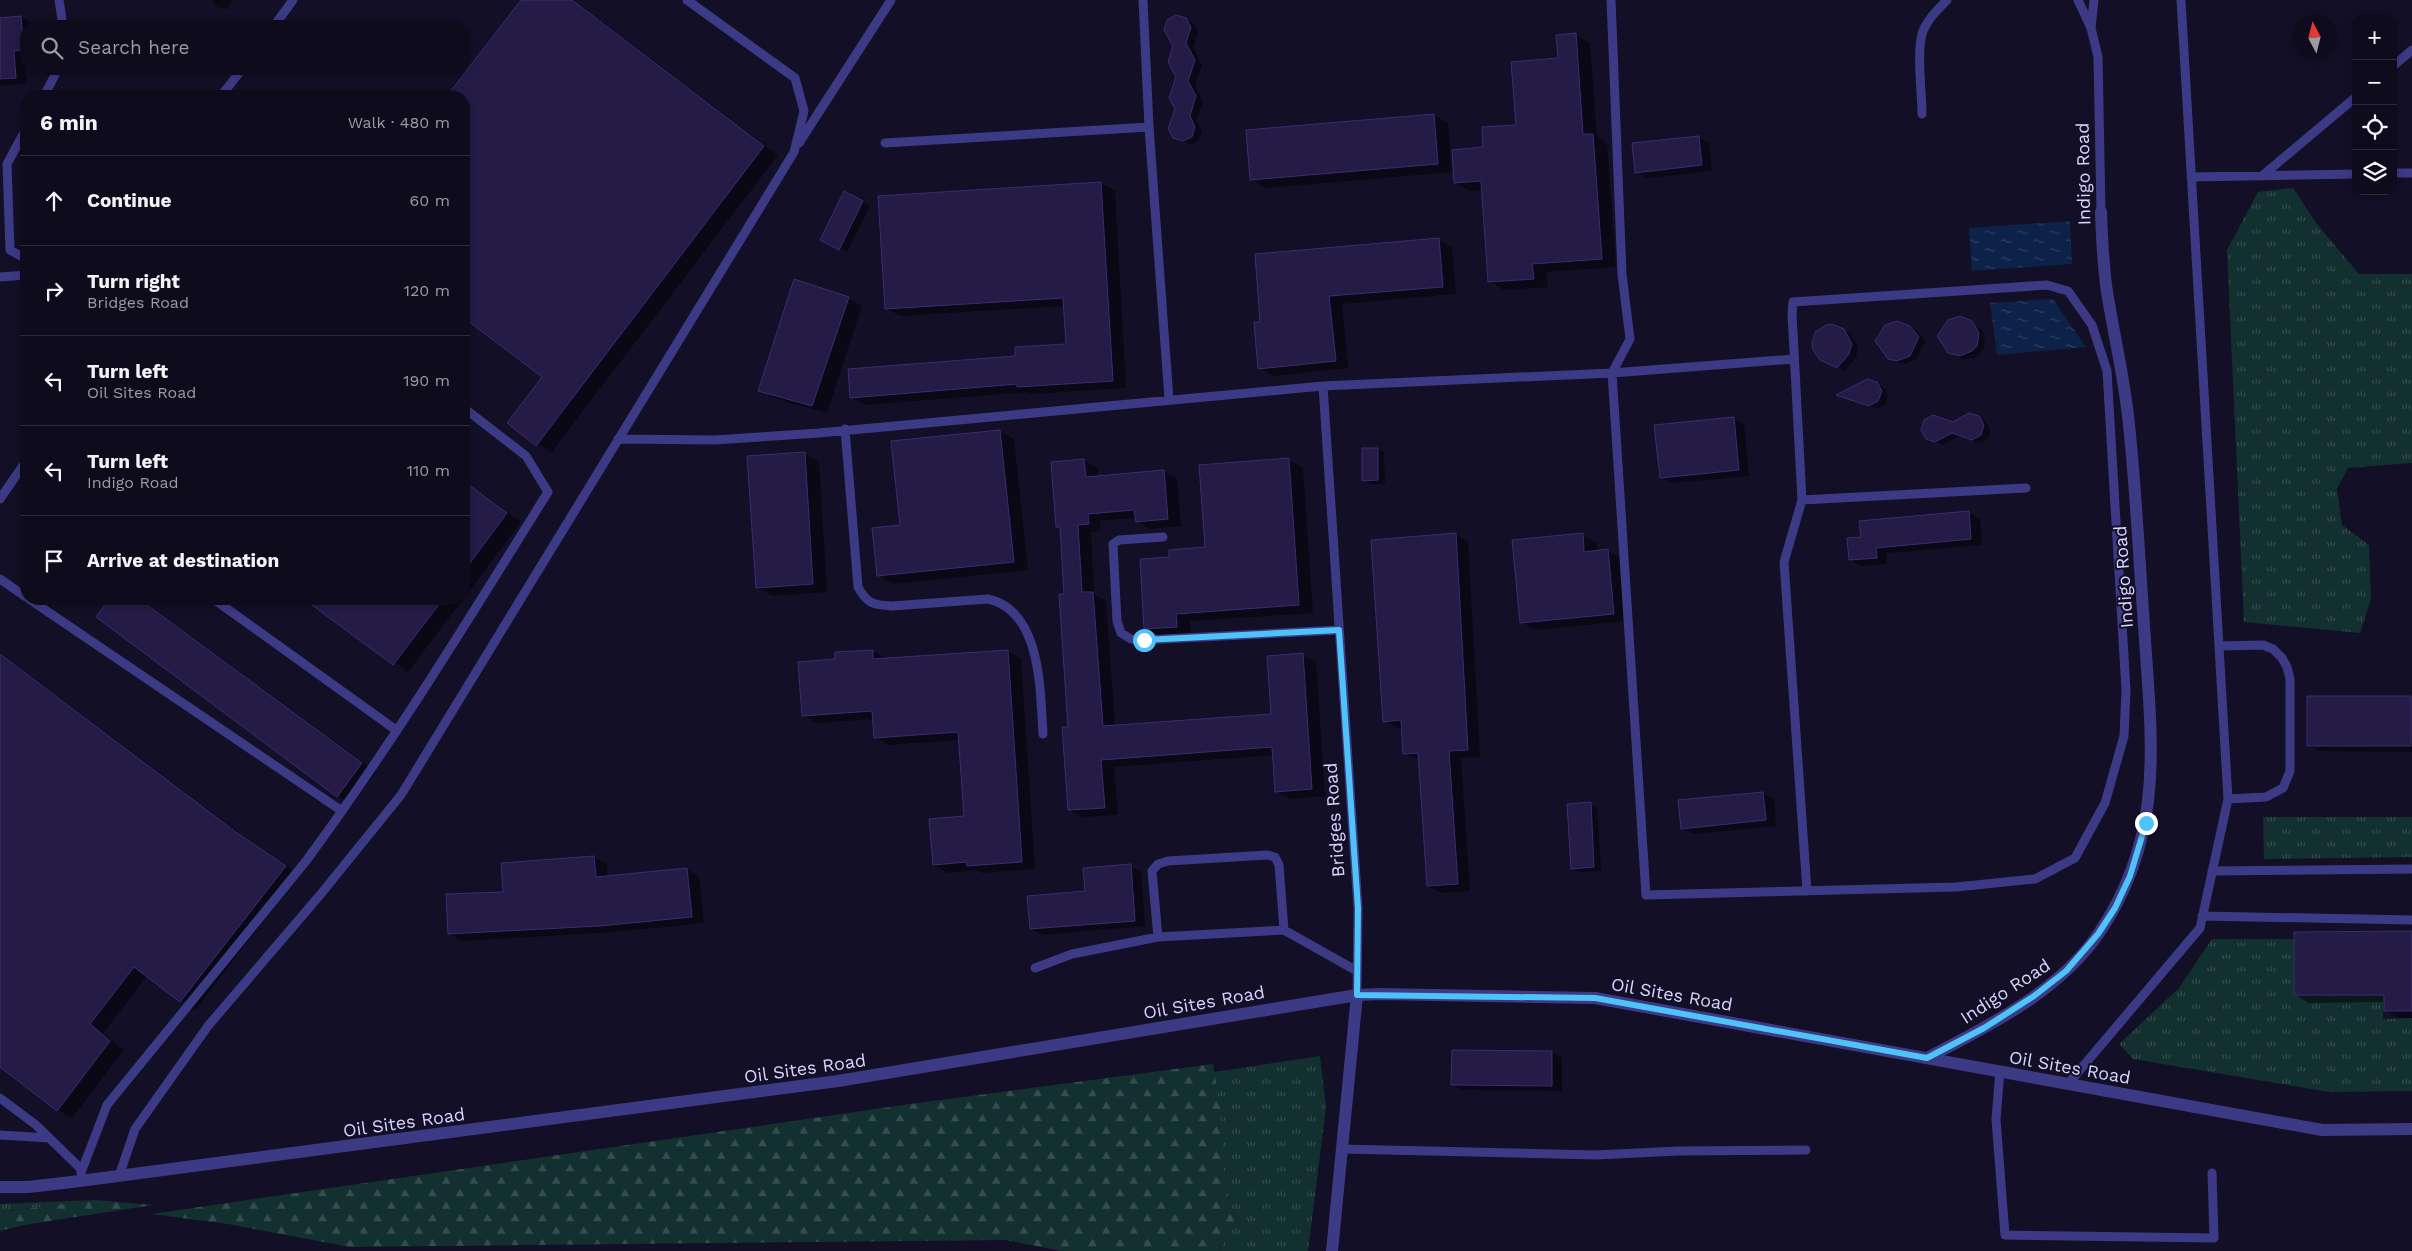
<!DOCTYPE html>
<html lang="en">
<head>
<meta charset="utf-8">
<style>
  :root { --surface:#0e0b1c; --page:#171425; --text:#f1f3f6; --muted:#9b9ba3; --line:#2e2b3b }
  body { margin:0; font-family:"Work Sans",sans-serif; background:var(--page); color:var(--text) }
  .controls { position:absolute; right:15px; top:15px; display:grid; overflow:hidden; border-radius:10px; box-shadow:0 2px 8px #0003 }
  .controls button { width:45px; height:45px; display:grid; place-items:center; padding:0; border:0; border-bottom:1px solid var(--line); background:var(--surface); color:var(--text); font:25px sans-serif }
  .compass { position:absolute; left:2292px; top:15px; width:45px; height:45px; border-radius:50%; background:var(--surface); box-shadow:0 2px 8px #0003; rotate:353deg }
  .stop { position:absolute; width:15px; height:15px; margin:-11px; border:4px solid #4fc3f7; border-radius:50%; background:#fff }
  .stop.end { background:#4fc3f7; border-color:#fff; box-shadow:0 1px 5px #0008 }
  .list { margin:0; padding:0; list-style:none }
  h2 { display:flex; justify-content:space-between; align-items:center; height:65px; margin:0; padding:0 20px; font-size:21px }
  h2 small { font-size:16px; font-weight:400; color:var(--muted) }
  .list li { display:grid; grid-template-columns:32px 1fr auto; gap:15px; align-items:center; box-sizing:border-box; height:90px; padding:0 20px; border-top:1px solid var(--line) }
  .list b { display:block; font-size:19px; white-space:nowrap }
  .list p { margin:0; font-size:16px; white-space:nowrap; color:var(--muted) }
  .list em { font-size:16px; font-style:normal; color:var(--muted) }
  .icon { flex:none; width:28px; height:28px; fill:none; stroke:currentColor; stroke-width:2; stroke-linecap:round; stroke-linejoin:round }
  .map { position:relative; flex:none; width:2412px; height:1251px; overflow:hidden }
  .search { position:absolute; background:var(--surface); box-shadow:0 2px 8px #0003; left:20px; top:20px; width:450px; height:55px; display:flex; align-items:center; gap:12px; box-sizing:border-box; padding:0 18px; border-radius:20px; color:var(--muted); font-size:19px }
  .panel { position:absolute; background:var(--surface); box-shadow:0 2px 8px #0003; left:20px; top:90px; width:450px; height:515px; border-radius:20px }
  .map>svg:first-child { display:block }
</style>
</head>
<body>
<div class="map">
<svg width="2412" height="1251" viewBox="0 0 2412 1251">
  <defs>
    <pattern id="grass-tufts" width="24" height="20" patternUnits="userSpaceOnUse" patternTransform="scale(1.25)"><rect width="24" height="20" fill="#12302f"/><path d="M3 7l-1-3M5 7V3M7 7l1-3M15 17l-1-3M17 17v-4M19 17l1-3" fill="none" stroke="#344d4e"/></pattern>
    <pattern id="forest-firs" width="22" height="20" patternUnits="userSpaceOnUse" patternTransform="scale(1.25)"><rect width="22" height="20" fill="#12302f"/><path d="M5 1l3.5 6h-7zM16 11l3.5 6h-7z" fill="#344d4e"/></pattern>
    <pattern id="water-ripples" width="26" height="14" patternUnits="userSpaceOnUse" patternTransform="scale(1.25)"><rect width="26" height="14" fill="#0c2248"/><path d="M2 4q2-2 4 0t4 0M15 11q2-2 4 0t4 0" fill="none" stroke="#2f4163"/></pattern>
  </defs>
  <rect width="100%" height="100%" fill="#130f26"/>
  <path fill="url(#grass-tufts)" d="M 2293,188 L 2316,223 L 2359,274 L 2412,274 L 2412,463 L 2348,468 L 2337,489 L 2342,525 L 2369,545 L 2371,599 L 2360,633 L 2244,622 L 2227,250 L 2258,192 Z
    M 2263,817 L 2412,817 L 2412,857 L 2264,859 Z
    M 2212,939 L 2294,939 L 2294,995 L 2384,995 L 2383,1019 L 2412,1018 L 2412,1091 L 2330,1092 L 2133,1059 L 2119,1044 L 2179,988 Z
    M 1320,1056 L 1326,1107 L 1308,1251 L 1219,1251 L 1236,1220 L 1225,1186 L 1214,1072 Z
    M 95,1200 L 0,1212 L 0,1204 Z"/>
  <path fill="url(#forest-firs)" d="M 1213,1064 L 1220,1108 L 1225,1186 L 1236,1220 L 1219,1251 L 1061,1251 L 1006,1240 L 350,1247 L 228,1224 L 151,1214 L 910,1104 Z
    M 95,1200 L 153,1205 L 24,1225 L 0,1231 L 0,1212 Z"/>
  <path fill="url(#water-ripples)" d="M 2070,221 L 2072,264 L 1972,271 L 1969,228 Z
    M 2053,299 L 2086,347 L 1997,355 L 1990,303 Z"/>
  <path fill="#0007" d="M 212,0 L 232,0 L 227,9 L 217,7 Z
    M 522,0 L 573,0 L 778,155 L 551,453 L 509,423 L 544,377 L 464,317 L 464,96 L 449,96 Z
    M 21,17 L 32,23 L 32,26 L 26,26 L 26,57 L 24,57 L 27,83 L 0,86 L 0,19 Z
    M 1186,19 L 1193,24 L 1198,32 L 1193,47 L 1202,65 L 1195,86 L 1203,101 L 1196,121 L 1202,132 L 1199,140 L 1191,145 L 1174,137 L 1177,77 Z
    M 1576,35 L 1590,43 L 1597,137 L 1607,143 L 1616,267 L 1546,272 L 1548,287 L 1504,290 L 1490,281 L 1483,190 L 1470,191 L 1455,183 L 1485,149 L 1518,126 Z
    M 1434,115 L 1448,123 L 1452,172 L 1266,188 L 1251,179 Z
    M 1698,137 L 1709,143 L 1712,171 L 1647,178 L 1637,172 Z
    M 1101,183 L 1115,191 L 1126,388 L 1032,394 L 1028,392 L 865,405 L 851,397 L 1068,345 L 1065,306 L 900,316 L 886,308 Z
    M 844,193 L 870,206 L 847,252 L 828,244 Z
    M 1438,240 L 1452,247 L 1456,294 L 1342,304 L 1348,368 L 1273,376 L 1260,368 L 1262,323 Z
    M 848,298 L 862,306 L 827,413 L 774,398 L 760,390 Z
    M 1966,319 L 1983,331 L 1985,344 L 1979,355 L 1974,358 L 1962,359 L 1954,354 Z
    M 1909,327 L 1917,331 L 1925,341 L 1917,359 L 1905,364 L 1896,362 L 1888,358 Z
    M 1844,330 L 1851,334 L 1858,348 L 1856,357 L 1845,371 L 1817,355 Z
    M 1876,383 L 1884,388 L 1888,396 L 1885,405 L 1877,409 L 1839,395 Z
    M 1978,417 L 1986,422 L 1990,430 L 1988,439 L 1979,443 L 1959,436 L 1943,445 L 1927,438 L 1953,423 Z
    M 1734,418 L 1744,424 L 1749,476 L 1672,483 L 1661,477 Z
    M 1000,431 L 1014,439 L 1028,570 L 892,584 L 878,575 L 901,526 Z
    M 1377,449 L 1384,453 L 1385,484 L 1370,484 L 1364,480 Z
    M 804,453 L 819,462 L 827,592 L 772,596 L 757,587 Z
    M 1084,460 L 1097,468 L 1098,477 L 1163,471 L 1177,479 L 1181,526 L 1150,529 L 1137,521 L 1136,518 L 1100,521 L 1101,531 L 1091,532 L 1094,594 L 1106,601 L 1115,726 L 1273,715 L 1302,655 L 1316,662 L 1325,796 L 1290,799 L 1277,791 L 1274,755 L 1114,767 L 1118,815 L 1083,817 L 1069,810 L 1070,728 L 1065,595 L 1061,529 L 1057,526 Z
    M 1289,460 L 1303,468 L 1313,613 L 1190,621 L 1191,634 L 1160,636 L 1145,628 L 1206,548 Z
    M 464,480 L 521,522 L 464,598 Z
    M 1969,513 L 1980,519 L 1982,545 L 1886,553 L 1887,564 L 1861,566 L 1850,560 L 1862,538 Z
    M 1456,534 L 1468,542 L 1480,757 L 1461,758 L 1470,891 L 1441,893 L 1428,886 L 1420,760 L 1404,753 L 1403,728 L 1397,728 L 1385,721 Z
    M 1582,534 L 1597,543 L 1598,552 L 1608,551 L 1622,559 L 1628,621 L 1536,630 L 1521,622 Z
    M 110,599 L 140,599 L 376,772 L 352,804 L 338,796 L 97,617 Z
    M 306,599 L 463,599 L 408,672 Z
    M 872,651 L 887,659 L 1007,651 L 1021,659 L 1035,869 L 982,873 L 977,870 L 948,873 L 934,865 L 965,817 L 960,740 L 889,745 L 875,737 L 874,719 L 817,723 L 803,715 L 836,660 Z
    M 0,653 L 250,841 L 299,875 L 195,1010 L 147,976 L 103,1033 L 124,1050 L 72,1118 L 58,1110 L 0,1066 Z
    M 2410,698 L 2412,752 L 2319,751 L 2308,745 Z
    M 1763,793 L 1774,799 L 1776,826 L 1693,834 L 1682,828 Z
    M 1590,804 L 1597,808 L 1601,871 L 1579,872 L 1572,868 Z
    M 594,857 L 607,864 L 607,877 L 686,869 L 699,876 L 704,923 L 614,932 L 462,941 L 449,933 L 504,893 L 502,864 Z
    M 1130,866 L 1141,872 L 1145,926 L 1042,935 L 1031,929 Z
    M 2412,933 L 2412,1018 L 2399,1018 L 2385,1010 L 2385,1002 L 2309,1003 L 2295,995 Z
    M 1552,1052 L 1562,1058 L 1562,1091 L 1463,1090 L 1452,1084 Z"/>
  <path fill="#241b47" stroke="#3b2d73" d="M 521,0 L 572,0 L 764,146 L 536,446 L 507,423 L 542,377 L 464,318 L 464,96 L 447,96 Z
    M 1176,15 L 1186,18 L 1191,27 L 1186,43 L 1195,60 L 1188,81 L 1196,96 L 1190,116 L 1195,127 L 1192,137 L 1183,141 L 1173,138 L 1168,129 L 1175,109 L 1169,98 L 1176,77 L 1168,62 L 1173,46 L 1164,30 L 1167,20 Z
    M 21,16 L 24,50 L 14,51 L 16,78 L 0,79 L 0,18 Z
    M 1576,33 L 1583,134 L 1593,134 L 1602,259 L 1532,264 L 1534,279 L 1488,282 L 1481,181 L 1454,183 L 1452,150 L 1483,147 L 1482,127 L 1516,125 L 1511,62 L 1558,58 L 1556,35 Z
    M 1434,114 L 1438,164 L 1250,180 L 1246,130 Z
    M 1699,136 L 1702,165 L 1635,173 L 1632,143 Z
    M 1101,182 L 1113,381 L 1017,387 L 1017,384 L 850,398 L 848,369 L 1015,356 L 1015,347 L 1066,344 L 1063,298 L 885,309 L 878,196 Z
    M 844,191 L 863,201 L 839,250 L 820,240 Z
    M 1439,238 L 1443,287 L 1329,296 L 1336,361 L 1258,369 L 1254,322 L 1260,322 L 1255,254 Z
    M 794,279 L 849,297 L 812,406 L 758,391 Z
    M 1960,316 L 1972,321 L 1979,333 L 1977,346 L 1972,351 L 1960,356 L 1948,353 L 1937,336 L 1948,320 Z
    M 1897,321 L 1910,326 L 1919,337 L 1910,356 L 1897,361 L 1888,359 L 1875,341 L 1885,325 Z
    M 1832,324 L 1844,329 L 1852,344 L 1849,354 L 1837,368 L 1820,360 L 1813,350 L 1812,344 L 1815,332 L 1826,325 Z
    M 1867,379 L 1877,382 L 1882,391 L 1878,401 L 1869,406 L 1836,395 Z
    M 1969,413 L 1979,416 L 1984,425 L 1981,435 L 1972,440 L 1952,433 L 1935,442 L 1926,439 L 1921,430 L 1924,420 L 1933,415 L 1953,422 Z
    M 1734,417 L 1739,470 L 1660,478 L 1654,425 Z
    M 1000,430 L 1014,562 L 877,576 L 872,528 L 900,525 L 891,441 Z
    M 1362,448 L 1378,448 L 1378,480 L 1362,481 Z
    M 805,452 L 813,584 L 756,588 L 747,456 Z
    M 1289,458 L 1299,605 L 1176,614 L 1177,627 L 1144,629 L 1140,559 L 1169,557 L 1169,550 L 1205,547 L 1199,465 Z
    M 1084,459 L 1086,477 L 1164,470 L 1168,519 L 1136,522 L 1134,510 L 1088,514 L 1089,524 L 1078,525 L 1082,592 L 1093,592 L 1103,726 L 1271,714 L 1267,656 L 1303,653 L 1312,789 L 1275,792 L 1272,747 L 1101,760 L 1105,808 L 1068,810 L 1062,727 L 1068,727 L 1059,594 L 1064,594 L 1060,527 L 1056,527 L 1051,462 Z
    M 464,481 L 507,513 L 464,571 Z
    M 1969,511 L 1971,539 L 1876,548 L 1877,558 L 1849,560 L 1847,538 L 1861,537 L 1859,521 Z
    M 1456,533 L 1468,750 L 1449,751 L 1458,884 L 1427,886 L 1418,753 L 1403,754 L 1401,720 L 1383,722 L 1371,540 Z
    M 1583,533 L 1584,552 L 1608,549 L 1614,614 L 1520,623 L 1512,540 Z
    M 109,599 L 139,599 L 362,763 L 337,797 L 96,617 Z
    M 304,599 L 443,599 L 393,665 Z
    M 873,650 L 873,659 L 1008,650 L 1022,862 L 967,866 L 967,862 L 933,865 L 929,819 L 964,816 L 958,732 L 874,738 L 872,711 L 802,716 L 798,662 L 835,659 L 835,652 Z
    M 0,654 L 236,832 L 286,866 L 180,1002 L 134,967 L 90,1024 L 110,1041 L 57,1111 L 0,1067 Z
    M 2307,696 L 2411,696 L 2411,746 L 2307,746 Z
    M 1763,792 L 1766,820 L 1681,829 L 1678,800 Z
    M 1591,802 L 1594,867 L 1571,869 L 1567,804 Z
    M 594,856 L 596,877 L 687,868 L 692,917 L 600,926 L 448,934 L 446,894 L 503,892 L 501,863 Z
    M 1131,864 L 1135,921 L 1030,929 L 1027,896 L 1085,891 L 1083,868 Z
    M 2412,931 L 2412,1011 L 2384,1011 L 2384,995 L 2294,995 L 2294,932 Z
    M 1452,1050 L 1552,1051 L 1552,1086 L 1451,1085 Z"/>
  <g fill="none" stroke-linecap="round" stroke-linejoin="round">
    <path stroke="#3d3a85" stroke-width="9" d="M 59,0 L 63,26
      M 1143,0 L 1149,127
      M 1611,0 L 1622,274 L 1630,339 L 1612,373 L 1646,895 L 1956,887 L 2035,879 L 2075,858 L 2105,803 L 2124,736 L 2126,690 L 2107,371 L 2092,325 L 2068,291 L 2047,285 L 1793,302 L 1792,314 L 1802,500 L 1784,562 L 1807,891
      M 2078,0 L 2091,28 L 2098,57 L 2101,212
      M 274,26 L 293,0
      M 2091,28 L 2094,0
      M 2393,66 L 2412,50
      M 44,96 L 58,69
      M 221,96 L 242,69
      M 1922,114 C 1922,93 1916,49 1923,31 C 1928,19 1938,9 1947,0
      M 26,129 L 7,164 L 10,250 L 26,259
      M 799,143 L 891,0
      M 885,143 L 1149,127 L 1169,399
      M 2393,173 L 2412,173
      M 2262,176 L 2356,97
      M 2191,177 L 2356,174
      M 0,277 L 26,275
      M 1323,386 L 1358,908 L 1357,995
      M 845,429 L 858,587 C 867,604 874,605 892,606 L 988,599 C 1042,611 1040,691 1043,734
      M 618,439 L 715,440 L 819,433 L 1323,386 L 1612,373 L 1794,359
      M 0,499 L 26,461
      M 1802,500 L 2026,488
      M 1163,537 L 1119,540 L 1113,544 L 1117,621 L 1121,633 L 1131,639 L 1144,640 L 1339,630
      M 0,579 L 26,597
      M 29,599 L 342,811
      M 215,600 L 396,730
      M 2219,646 L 2263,645 L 2273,649 L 2282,658 L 2287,667 L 2290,679 L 2290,771 L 2283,788 L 2266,797 L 2228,799
      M 2212,871 L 2412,869
      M 2202,916 L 2412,920
      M 1158,937 L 1152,871 L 1158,864 L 1168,861 L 1267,855 L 1275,857 L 1279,865 L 1284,930
      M 1035,968 L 1072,954 L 1158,937 L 1284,930 L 1357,971
      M 2000,1071 L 1996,1119 L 2005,1235 L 2214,1238 L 2212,1173
      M 2068,1084 L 2200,928 L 2228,799 L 2181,0
      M 0,1098 L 36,1125 L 82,1170 L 81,1173
      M 0,1135 L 49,1138
      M 1342,1149 L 1596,1155 L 1678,1151 L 1806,1150
      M 82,1170 L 107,1105 L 306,861 C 393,743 470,617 548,492 L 526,456 L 464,408
      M 119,1176 L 135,1129 L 208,1026 L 320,895 L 401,795 L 794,152 L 804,111 L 795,78 L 687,0"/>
    <path stroke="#3d3a85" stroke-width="12" d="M 1927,1058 C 1988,1026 2059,992 2099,933 C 2167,833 2151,738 2144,625 C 2139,558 2136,491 2129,425 C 2125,382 2115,340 2108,298 C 2103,270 2102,241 2101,212
      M 1332,1251 L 1357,995"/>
    <path stroke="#3d3a85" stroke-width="12" d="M 0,1187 L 28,1187 L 80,1181 L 838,1081 L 1357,995 L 1381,994 L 1595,998 L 2322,1130 L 2412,1129"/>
  </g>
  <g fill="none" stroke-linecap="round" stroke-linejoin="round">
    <path stroke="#4fc3f7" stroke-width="6" d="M 1144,640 L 1339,630 L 1358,908 L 1357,995 L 1595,998 L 1927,1058 L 1984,1028 L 2034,996 L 2066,971 L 2098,934 L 2115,908 L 2130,876 L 2146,823"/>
  </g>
  <g text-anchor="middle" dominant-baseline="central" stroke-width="4" stroke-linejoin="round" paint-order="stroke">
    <g font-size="18" fill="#d9d4ff" stroke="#130f26">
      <text transform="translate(2083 174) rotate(-91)">Indigo Road</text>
      <text transform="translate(2123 577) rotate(-94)">Indigo Road</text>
      <text transform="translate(1334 820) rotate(-94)">Bridges Road</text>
      <text transform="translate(2005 991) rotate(-33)">Indigo Road</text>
      <text transform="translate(1672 994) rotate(10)">Oil Sites Road</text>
      <text transform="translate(1204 1002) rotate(-10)">Oil Sites Road</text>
      <text transform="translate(2070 1067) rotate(10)">Oil Sites Road</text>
      <text transform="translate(805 1068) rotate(-8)">Oil Sites Road</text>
      <text transform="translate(404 1122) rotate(-8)">Oil Sites Road</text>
    </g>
  </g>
</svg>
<div class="controls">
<button>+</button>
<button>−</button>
<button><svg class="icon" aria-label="locate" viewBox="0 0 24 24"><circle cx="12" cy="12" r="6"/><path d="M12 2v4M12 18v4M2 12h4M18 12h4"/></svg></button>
<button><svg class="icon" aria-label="layers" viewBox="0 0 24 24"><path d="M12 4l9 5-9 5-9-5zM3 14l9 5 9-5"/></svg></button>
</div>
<svg class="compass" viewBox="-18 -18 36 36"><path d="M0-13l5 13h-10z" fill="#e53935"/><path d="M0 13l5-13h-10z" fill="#9b9ba3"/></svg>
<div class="stop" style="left:1144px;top:640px"></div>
<div class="stop end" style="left:2146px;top:823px"></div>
<div class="search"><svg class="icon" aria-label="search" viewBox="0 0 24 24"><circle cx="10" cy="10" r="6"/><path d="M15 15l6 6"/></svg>Search here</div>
<section class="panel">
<h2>6 min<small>Walk · 480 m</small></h2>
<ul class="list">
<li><svg class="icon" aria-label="ahead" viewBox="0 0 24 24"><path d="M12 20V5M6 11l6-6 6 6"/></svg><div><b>Continue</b></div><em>60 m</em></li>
<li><svg class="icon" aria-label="right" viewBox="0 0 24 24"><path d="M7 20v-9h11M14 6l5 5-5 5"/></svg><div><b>Turn right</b><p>Bridges Road</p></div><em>120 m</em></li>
<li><svg class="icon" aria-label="left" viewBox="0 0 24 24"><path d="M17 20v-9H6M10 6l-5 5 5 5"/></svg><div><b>Turn left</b><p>Oil Sites Road</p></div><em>190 m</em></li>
<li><svg class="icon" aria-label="left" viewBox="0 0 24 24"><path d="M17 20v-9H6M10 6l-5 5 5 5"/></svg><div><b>Turn left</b><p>Indigo Road</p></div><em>110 m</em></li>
<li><svg class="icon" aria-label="arrive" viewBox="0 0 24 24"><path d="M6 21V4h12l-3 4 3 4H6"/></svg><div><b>Arrive at destination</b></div></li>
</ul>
</section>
</div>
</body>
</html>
